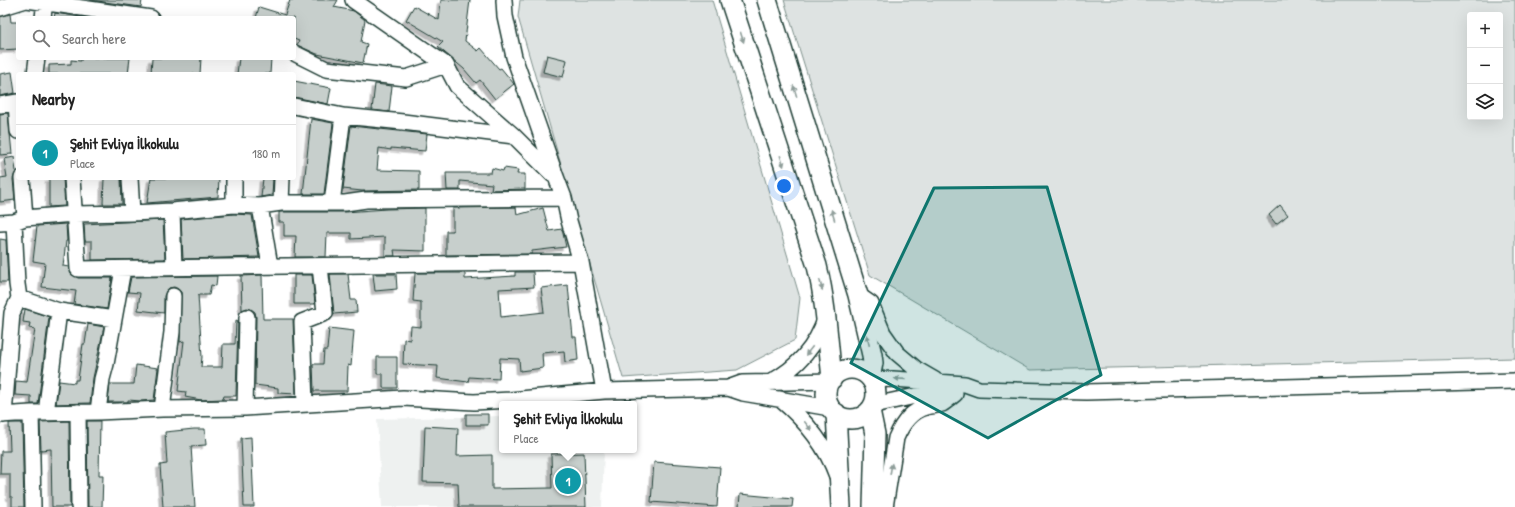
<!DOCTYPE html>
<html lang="en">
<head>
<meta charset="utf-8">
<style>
  :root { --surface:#fff; --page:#f6f6f6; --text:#222; --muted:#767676; --line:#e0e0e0; --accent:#d93025 }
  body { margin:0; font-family:"Patrick Hand",sans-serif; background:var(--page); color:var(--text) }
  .controls { position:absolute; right:12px; top:12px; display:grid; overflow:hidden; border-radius:4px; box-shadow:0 4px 16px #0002 }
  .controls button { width:36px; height:36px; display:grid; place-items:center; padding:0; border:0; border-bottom:1px solid var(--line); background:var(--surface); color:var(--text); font:20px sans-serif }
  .you { position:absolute; left:784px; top:186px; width:14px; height:14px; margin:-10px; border:3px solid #fff; border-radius:50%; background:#1a73e8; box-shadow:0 0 0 6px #1a73e833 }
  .badge { display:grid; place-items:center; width:26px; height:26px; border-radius:50%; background:var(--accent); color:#fff; font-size:13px; font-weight:700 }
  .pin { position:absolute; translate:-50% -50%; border:2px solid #fff; box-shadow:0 1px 4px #0006 }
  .popup { position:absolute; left:499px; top:401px; width:138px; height:52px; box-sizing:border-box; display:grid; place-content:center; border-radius:4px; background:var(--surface); filter:drop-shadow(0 1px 3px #0005); font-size:13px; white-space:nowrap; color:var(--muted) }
  .popup b { font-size:15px; color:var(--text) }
  .popup::after { content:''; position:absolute; left:50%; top:100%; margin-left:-8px; border:8px solid transparent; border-top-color:var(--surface) }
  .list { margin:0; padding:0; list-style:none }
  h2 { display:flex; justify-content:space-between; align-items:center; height:52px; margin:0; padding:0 16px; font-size:17px }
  h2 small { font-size:13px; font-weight:400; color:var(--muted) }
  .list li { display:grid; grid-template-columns:26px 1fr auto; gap:12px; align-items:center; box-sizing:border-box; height:56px; padding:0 16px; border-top:1px solid var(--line) }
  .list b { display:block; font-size:15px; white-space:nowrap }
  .list p { margin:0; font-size:13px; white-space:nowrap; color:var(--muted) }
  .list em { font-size:13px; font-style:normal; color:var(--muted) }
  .icon { flex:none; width:22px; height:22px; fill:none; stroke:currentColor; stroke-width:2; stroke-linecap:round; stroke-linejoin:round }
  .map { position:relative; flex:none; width:1515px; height:507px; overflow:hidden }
  .search { position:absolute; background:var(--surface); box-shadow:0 4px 16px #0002; left:16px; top:16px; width:280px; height:44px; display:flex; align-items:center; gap:10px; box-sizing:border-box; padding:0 14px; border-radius:4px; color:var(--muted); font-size:15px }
  .panel { position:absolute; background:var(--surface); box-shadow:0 4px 16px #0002; left:16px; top:72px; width:280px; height:108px; border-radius:4px }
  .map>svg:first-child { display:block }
</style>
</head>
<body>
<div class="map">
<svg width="1515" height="507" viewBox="0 0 1515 507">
  <defs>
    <filter id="shadow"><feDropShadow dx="-3.5" dy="3.5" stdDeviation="0" flood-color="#0004"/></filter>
  </defs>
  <rect width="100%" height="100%" fill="#fff"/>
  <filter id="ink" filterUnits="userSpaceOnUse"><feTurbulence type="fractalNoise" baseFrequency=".025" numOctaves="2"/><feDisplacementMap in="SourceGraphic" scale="8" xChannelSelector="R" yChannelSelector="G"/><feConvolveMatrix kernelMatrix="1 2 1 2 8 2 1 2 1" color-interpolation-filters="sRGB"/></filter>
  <g filter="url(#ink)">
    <path fill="#eef1f0" d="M 502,416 L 502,450 L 604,450 L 602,507 L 382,507 L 377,419 Z"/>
    <path fill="#dee3e2" stroke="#7e908b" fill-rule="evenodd" d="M 520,0 L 712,0 L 800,298 L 795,340 L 737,370 L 623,378 L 518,17 Z
      M 784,0 L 1515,0 L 1515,358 L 1030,370 L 870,275 ZM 1470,15 L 1500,15 L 1500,117 L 1470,117 Z"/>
    <path fill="#c7cfcc" stroke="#1f3d34" filter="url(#shadow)" d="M 90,0 L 142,0 L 141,7 Z
      M 290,0 L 338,0 L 334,7 L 354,11 L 365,20 L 361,42 L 367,44 L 363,63 L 317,54 L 297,45 L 299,41 L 294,39 L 294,18 L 256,18 L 259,7 L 285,15 Z
      M 441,0 L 470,0 L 465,41 L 478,51 L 481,48 L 499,69 L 501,68 L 514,84 L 495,99 L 480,80 L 476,83 L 464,69 L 438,47 L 443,42 L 406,20 L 414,6 L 439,20 Z
      M 55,13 L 88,18 L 54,18 Z
      M 10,14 L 11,22 L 18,22 L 18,49 L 0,50 L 0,17 Z
      M 547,55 L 567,60 L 563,77 L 543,72 Z
      M 81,58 L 130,58 L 128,74 L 49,74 L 49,65 L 71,64 L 71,60 L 81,61 Z
      M 152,58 L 201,58 L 200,74 L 151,74 Z
      M 239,58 L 271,58 L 270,74 L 237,74 Z
      M 12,72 L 15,93 L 0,96 L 0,74 Z
      M 294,81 L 331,88 L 328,104 L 294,97 Z
      M 375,84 L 392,86 L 389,112 L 372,110 Z
      M 8,113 L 12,154 L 0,155 L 0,114 Z
      M 311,119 L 333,123 L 324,194 L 303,194 Z
      M 351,126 L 427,134 L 425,151 L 391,148 L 391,150 L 379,148 L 377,170 L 419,171 L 419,190 L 362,191 L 343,189 Z
      M 14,157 L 16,171 L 13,179 L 15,200 L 0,202 L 0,178 L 7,177 L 4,159 Z
      M 492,168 L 503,171 L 504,168 L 518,170 L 517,174 L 525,174 L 525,189 L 491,190 L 492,184 L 460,181 L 460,190 L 447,190 L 446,173 L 491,173 Z
      M 49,178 L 63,178 L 65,206 L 49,207 Z
      M 104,178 L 121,178 L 122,204 L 103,204 Z
      M 151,178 L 219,178 L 218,197 L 147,203 Z
      M 263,178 L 273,179 L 272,195 L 261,197 Z
      M 1280,205 L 1288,215 L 1276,224 L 1269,215 Z
      M 516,207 L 517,215 L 543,208 L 549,231 L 562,229 L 566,247 L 532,251 L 532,254 L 446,255 L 446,231 L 453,231 L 453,208 Z
      M 425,208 L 425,251 L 394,250 L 395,256 L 385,256 L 385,237 L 351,239 L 351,233 L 327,233 L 326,257 L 295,257 L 296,236 L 284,236 L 284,222 L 279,222 L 279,212 L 345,212 L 387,209 Z
      M 234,214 L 252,215 L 259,257 L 183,259 L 181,219 Z
      M 163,220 L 165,259 L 92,260 L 92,241 L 85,241 L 84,224 Z
      M 66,224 L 67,241 L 66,241 L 63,266 L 69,267 L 71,274 L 78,278 L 112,278 L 107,309 L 74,304 L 76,291 L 42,287 L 45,263 L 33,261 L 37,226 Z
      M 0,239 L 6,240 L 8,282 L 0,282 Z
      M 515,272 L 533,272 L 534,287 L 499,289 L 501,317 L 544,312 L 541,288 L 568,285 L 573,337 L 576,337 L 578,360 L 565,362 L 564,351 L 542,353 L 543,368 L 520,371 L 519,359 L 500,358 L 499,379 L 469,377 L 468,382 L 437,378 L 438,366 L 403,364 L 404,339 L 410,340 L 411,326 L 421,327 L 421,302 L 413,301 L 415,273 L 465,273 L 465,279 L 515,276 Z
      M 330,274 L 348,274 L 351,300 L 356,300 L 357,312 L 334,314 Z
      M 373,274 L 396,274 L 397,289 L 375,291 Z
      M 262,275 L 263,319 L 293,319 L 296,394 L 278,393 L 278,388 L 255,385 L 256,317 L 255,312 L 251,309 L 247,308 L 242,310 L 241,276 Z
      M 294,275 L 312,275 L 315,304 L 294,304 Z
      M 217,276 L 216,286 L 211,285 L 209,295 L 198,295 L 202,357 L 201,367 L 222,367 L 223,344 L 235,344 L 236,320 L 238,321 L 236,396 L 224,396 L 223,399 L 201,400 L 185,397 L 186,392 L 178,391 L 184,341 L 180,342 L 181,292 L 178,289 L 174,287 L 169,288 L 166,291 L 164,296 L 164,313 L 138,310 L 140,293 L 128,292 L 131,277 Z
      M 25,309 L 49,317 L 38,404 L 31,404 L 31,396 L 15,395 L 16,381 L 27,382 L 35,329 L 29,328 L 30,323 L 23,322 Z
      M 88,324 L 104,327 L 93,378 L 90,403 L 56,404 L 59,381 L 75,383 L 75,380 L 78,380 L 83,344 L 85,344 Z
      M 329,328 L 354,331 L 351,366 L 348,365 L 347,391 L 314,391 L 313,364 L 323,364 L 324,350 L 327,350 Z
      M 377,357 L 397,357 L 397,388 L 383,388 L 383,374 L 377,374 Z
      M 136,365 L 158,368 L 154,400 L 141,401 L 128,400 L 128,402 L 108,402 L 110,384 L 134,384 Z
      M 466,414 L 488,414 L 488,425 L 466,425 Z
      M 69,421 L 70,507 L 52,507 L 51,449 L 41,450 L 40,422 Z
      M 87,421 L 100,421 L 99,475 L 103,475 L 102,507 L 88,507 Z
      M 9,423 L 22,423 L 24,507 L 12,507 L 12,497 L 10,497 L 10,474 L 0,474 L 1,451 L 10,451 Z
      M 425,426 L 458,428 L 457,456 L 492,455 L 492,489 L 552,488 L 551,454 L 584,453 L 586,507 L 459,507 L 458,483 L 423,482 Z
      M 194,429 L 205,429 L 206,445 L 191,446 L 195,507 L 163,507 L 160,465 L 167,464 L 165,432 Z
      M 251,437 L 254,507 L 244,507 L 241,438 Z
      M 654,462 L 720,467 L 717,507 L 651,502 Z
      M 740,494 L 793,499 L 792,507 L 739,507 Z"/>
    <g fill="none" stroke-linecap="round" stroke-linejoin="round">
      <g stroke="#1f3d34" stroke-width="18">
        <path id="minor" d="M 27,0 L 151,18
          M 353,0 L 446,65 L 457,86 L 514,136 L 553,175
          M 504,0 L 505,16 L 514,57 L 556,177 L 564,198 L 569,221 L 581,262 L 604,391
          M 0,8 L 26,0
          M 43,18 L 45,0
          M 294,53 L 326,69 L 406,78 L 446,65
          M 35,74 L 37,58
          M 16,103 L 18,131
          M 0,105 L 18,102
          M 294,106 L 343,116 L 403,122 L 514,136
          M 22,178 L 25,218
          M 72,178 L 78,269 L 581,262
          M 130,178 L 132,213
          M 281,203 L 282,178
          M 332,203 L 343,116
          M 234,205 L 234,178
          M 260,206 L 270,266
          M 172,211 L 174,268
          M 0,223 L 14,222 L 25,218 L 74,214 L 132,213 L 172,211 L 234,205 L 260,206 L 281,203 L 345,203 L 366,200 L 564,198
          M 858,295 L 871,304 L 883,333 L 897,353 L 916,369 L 935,380
          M 19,298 L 59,311 L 114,319
          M 872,380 L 893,379 L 965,384 L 979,389 L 1086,392 L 1515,381
          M 771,382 C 798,367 816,347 826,317
          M 728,388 L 743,393 L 830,408
          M 780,399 C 805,420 826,445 837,476
          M 305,404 L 302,322 L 325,313 L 320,266
          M 874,405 L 925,394 L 955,394
          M 245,408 L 247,317
          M 162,409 L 172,332 L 173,296
          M 78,412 L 79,507
          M 98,412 L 102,379 L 106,364 L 123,269
          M 31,413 L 33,507
          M 46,413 L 59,311
          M 0,415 L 31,413 L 98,412 L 162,409 L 245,408 L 403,398 L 474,402 L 510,400 L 604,391 L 728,388 L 742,383 L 830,381
          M 4,415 L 12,313 L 19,298 L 17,284 L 14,222
          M 885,507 L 896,438 C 902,424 911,411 926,407 C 931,405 937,406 942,404 C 946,402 951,397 955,394"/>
      </g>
      <g stroke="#1f3d34" stroke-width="22">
        <path id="major" d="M 730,0 L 817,266 C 826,303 828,341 832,379
          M 767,0 L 858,295 L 872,355 L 873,363 L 870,378
          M826 394a25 25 0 1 1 50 0a25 25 0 1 1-50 0Z
          M 870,410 L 875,434 L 873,507
          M 836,413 L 841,507"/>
      </g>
      <use href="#minor" stroke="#fff" stroke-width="15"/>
      <use href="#major" stroke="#fff" stroke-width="19"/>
    </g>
    <defs><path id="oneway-solid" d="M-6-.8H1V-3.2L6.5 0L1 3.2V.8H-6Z"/></defs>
    <g fill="#8f9e9a">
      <use href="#oneway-solid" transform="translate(742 37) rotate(72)"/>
      <use href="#oneway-solid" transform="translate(795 91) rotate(-107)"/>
      <use href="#oneway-solid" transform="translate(782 161) rotate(72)"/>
      <use href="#oneway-solid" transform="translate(833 215) rotate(-107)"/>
      <use href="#oneway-solid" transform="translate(821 285) rotate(76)"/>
      <use href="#oneway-solid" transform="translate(868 340) rotate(-103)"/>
      <use href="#oneway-solid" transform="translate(809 351) rotate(128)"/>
      <use href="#oneway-solid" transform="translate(900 379) rotate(-176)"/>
      <use href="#oneway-solid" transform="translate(808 426) rotate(51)"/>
      <use href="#oneway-solid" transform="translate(891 469) rotate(-81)"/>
    </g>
  </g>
  <path fill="#0f766e" fill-opacity="0.2" stroke="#0f766e" stroke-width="3" stroke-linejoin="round" d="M 1047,187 L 1101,375 L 988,438 L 851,363 L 934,188 Z"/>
</svg>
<div class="controls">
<button>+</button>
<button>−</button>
<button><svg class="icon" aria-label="layers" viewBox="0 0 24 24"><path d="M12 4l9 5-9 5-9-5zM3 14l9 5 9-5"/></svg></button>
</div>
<div class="you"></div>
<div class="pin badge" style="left:568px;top:481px;background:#0f9aa8">1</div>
<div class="popup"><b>Şehit Evliya İlkokulu</b>Place</div>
<div class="search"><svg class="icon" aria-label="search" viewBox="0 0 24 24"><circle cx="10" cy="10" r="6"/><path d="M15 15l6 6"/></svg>Search here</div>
<section class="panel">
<h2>Nearby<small></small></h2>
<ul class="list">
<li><span class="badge" style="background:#0f9aa8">1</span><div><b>Şehit Evliya İlkokulu</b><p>Place</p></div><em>180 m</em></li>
</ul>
</section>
</div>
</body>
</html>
